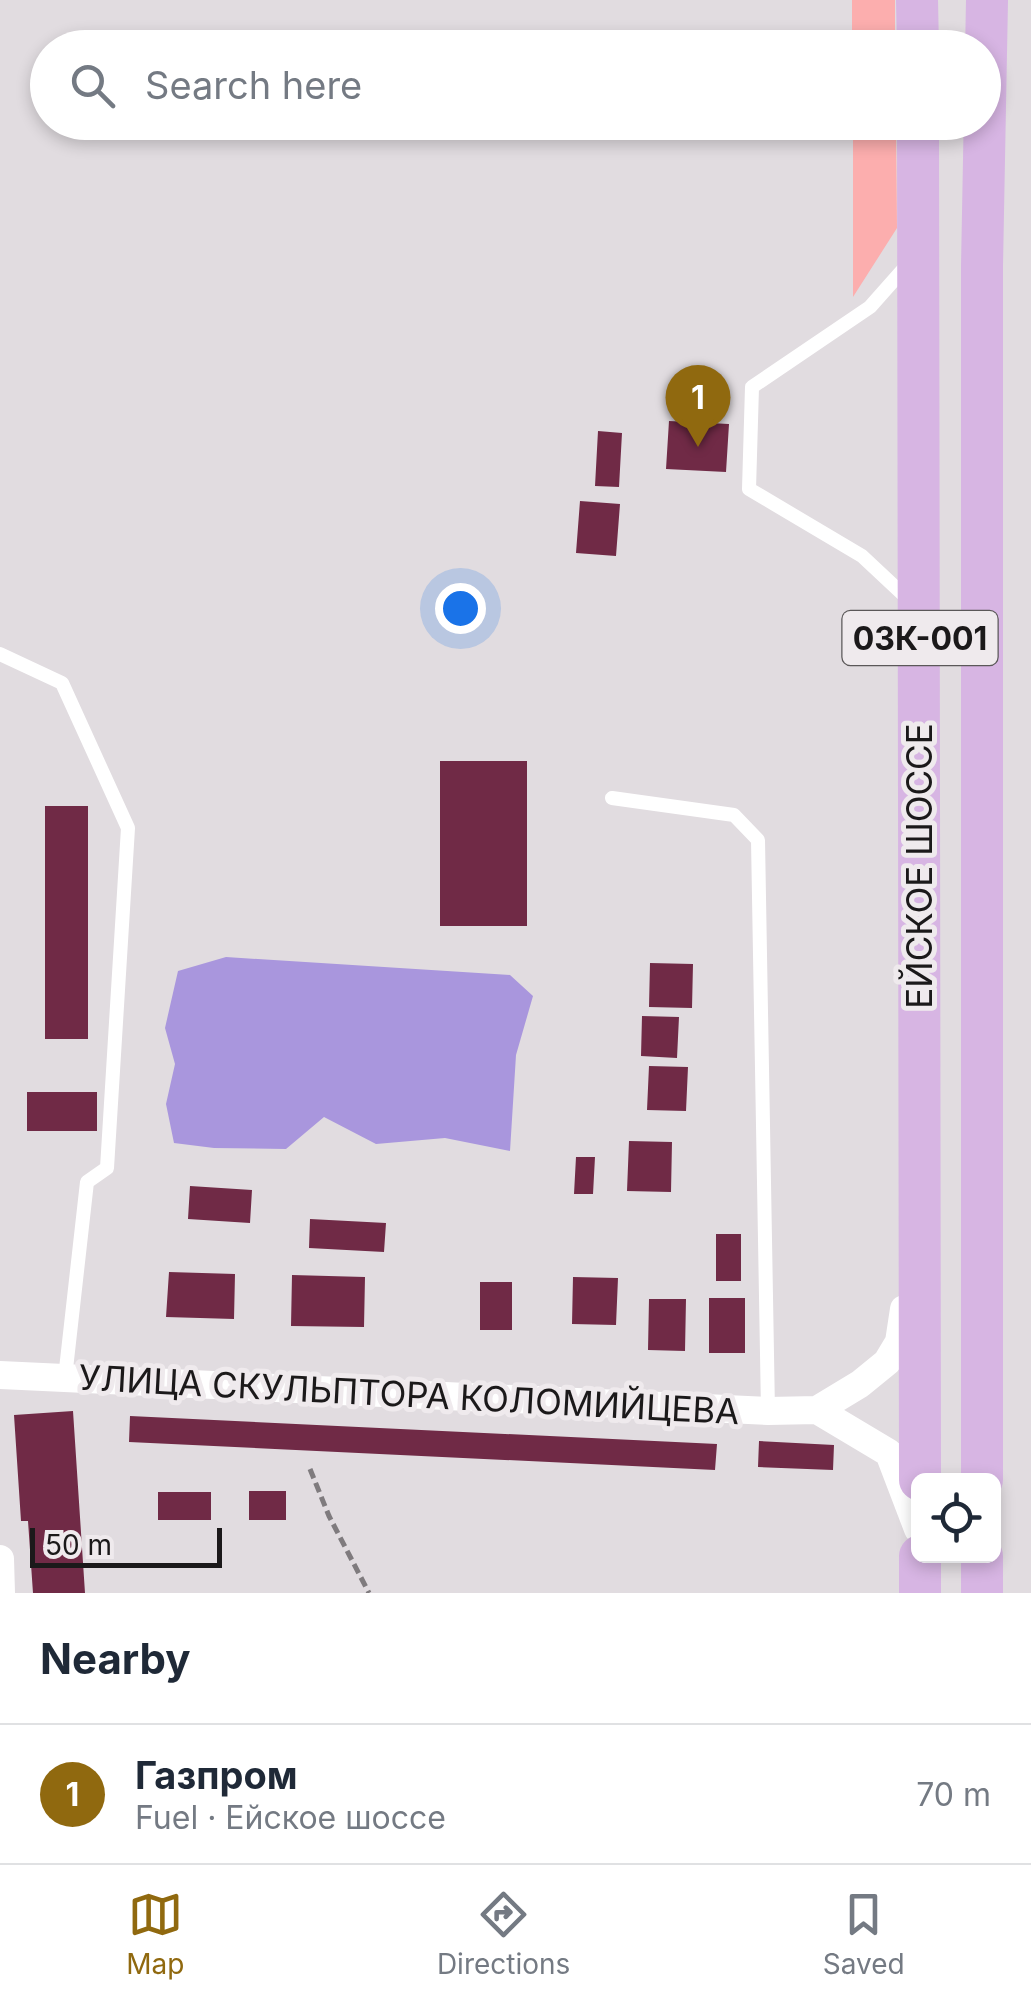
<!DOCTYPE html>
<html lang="en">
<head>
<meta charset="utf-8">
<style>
  :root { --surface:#fff; --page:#f2f2f3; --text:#1f2937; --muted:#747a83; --line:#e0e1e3; --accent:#90690f }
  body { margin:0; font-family:Inter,sans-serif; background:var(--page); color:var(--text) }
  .controls { position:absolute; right:30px; bottom:30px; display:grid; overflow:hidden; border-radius:15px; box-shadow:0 5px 15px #0003 }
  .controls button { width:90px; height:90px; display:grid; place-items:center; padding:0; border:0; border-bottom:2px solid var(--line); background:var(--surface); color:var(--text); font:50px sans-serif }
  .scale { position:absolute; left:30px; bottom:25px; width:192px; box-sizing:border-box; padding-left:10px; border:5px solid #1b191a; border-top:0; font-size:28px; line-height:35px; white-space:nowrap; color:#1b191a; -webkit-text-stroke:8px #efeaed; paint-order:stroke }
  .you { position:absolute; left:460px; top:608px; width:35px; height:35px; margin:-25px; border:8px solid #fff; border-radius:50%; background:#1a73e8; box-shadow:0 0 0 15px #1a73e833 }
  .badge { display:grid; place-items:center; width:65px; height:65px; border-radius:50%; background:var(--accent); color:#fff; font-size:32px; font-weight:700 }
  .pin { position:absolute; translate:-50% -82px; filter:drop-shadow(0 2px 5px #0008) }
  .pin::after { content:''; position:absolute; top:52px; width:35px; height:30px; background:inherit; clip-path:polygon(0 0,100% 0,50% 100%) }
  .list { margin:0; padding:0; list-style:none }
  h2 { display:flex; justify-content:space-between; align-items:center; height:130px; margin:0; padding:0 40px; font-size:42px }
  h2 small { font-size:32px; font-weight:400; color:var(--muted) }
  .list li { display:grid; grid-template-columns:65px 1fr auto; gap:30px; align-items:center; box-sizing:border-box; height:140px; padding:0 40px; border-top:2px solid var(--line) }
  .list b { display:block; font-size:38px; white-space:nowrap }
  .list p { margin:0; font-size:32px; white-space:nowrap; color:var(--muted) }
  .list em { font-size:32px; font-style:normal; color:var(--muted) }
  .icon { flex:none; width:55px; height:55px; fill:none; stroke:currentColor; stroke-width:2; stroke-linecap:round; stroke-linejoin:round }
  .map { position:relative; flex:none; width:1031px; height:1593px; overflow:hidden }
  .search { position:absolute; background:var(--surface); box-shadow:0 5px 15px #0003; left:30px; right:30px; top:30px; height:110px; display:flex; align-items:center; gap:25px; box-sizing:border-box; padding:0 35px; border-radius:55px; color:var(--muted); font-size:38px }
  .sheet { height:270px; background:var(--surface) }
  nav { display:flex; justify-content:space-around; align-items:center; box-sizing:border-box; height:140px; border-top:2px solid var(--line); background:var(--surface); font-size:28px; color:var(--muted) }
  nav a { display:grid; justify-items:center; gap:5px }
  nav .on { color:var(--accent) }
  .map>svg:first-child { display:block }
</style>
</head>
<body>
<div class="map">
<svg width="1031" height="1593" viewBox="0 0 1031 1593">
  <rect width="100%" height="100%" fill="#e1dce0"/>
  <path fill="#fcaeae" d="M 852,0 L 895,0 L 895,47 L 852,47 Z
    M 853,123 L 896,123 L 897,228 L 853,297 Z"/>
  <path fill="#a996dd" d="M 226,957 L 510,975 L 533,996 L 516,1055 L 510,1151 L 445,1138 L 376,1144 L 324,1117 L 286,1149 L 214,1148 L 174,1143 L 166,1104 L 175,1064 L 165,1028 L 178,971 Z"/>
  <path fill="#702a46" d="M 669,421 L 729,424 L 726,472 L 666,469 Z
    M 598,431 L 622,433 L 619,487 L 595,486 Z
    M 580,501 L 620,504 L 616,556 L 576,553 Z
    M 440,761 L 527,761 L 527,926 L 440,926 Z
    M 45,806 L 88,806 L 88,1039 L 45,1039 Z
    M 650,963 L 693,964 L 692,1008 L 649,1007 Z
    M 642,1016 L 679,1017 L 677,1058 L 641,1056 Z
    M 649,1066 L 688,1067 L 686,1111 L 647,1110 Z
    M 27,1092 L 97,1092 L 97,1131 L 27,1131 Z
    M 629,1141 L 672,1142 L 671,1192 L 627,1191 Z
    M 576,1157 L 595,1157 L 593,1194 L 574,1194 Z
    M 190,1186 L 252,1190 L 250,1223 L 188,1219 Z
    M 310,1219 L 386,1223 L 384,1252 L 309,1248 Z
    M 716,1234 L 741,1234 L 741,1281 L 716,1281 Z
    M 169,1272 L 235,1274 L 234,1319 L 166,1317 Z
    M 292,1275 L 365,1277 L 364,1327 L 291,1326 Z
    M 573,1277 L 618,1278 L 616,1325 L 572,1324 Z
    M 480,1282 L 512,1282 L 512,1330 L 480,1330 Z
    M 709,1298 L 745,1298 L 745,1353 L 709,1353 Z
    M 649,1299 L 686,1299 L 685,1351 L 648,1350 Z
    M 73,1411 L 85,1593 L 33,1593 L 28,1521 L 21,1521 L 14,1415 Z
    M 130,1416 L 717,1444 L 715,1470 L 129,1442 Z
    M 759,1441 L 834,1445 L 833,1470 L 758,1467 Z
    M 249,1491 L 286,1491 L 286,1520 L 249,1520 Z
    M 158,1492 L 211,1492 L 211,1520 L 158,1520 Z"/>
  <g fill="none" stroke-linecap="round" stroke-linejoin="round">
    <path stroke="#7f7b7e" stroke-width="5" stroke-dasharray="10 5" stroke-linecap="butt" d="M 310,1469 L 329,1516 L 369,1593"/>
    <path stroke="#fff" stroke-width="14" d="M 909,600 L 862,556 L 749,489 L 752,387 L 870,307 L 909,263
      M 0,654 L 62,683 L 128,828 L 107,1168 L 87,1182 L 65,1378
      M 612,798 L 734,815 L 758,840 L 768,1411"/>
    <path stroke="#fff" stroke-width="28" d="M 0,1375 L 768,1411 L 817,1410 L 860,1384 L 887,1362 L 899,1342 L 904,1309
      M 817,1410 L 889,1453 L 918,1529
      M 0,1559 L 1,1593"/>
    <path stroke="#d7b5e3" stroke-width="42" d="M 917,0 L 918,48
      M 918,122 L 920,1480
      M 982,1480 L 982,266 L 987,0
      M 920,1593 L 920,1556
      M 982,1593 L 982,1556"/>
  </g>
  <g text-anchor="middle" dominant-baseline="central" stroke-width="10" stroke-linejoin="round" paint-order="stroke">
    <rect fill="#efeaed" stroke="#5b5859" stroke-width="2.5" x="842.5" y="611" width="155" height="54" rx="8"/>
    <g font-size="32" font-weight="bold" fill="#1b191a">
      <text x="920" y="638">03К-001</text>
    </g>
    <g font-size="35" fill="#1b191a" stroke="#efeaed">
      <text transform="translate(919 866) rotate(-90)">ЕЙСКОЕ ШОССЕ</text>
      <text transform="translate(409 1394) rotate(3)">УЛИЦА СКУЛЬПТОРА КОЛОМИЙЦЕВА</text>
    </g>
  </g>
</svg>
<div class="controls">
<button><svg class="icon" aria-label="locate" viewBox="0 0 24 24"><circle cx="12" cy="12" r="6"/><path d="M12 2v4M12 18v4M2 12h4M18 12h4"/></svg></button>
</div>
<div class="scale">50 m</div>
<div class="you"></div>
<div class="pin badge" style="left:698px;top:447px">1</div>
<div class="search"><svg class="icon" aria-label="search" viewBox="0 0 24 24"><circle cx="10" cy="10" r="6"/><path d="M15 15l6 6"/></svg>Search here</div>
</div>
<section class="sheet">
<h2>Nearby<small></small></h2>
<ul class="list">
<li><span class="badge">1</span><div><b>Газпром</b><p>Fuel · Ейское шоссе</p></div><em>70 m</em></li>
</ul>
</section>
<nav>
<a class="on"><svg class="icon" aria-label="map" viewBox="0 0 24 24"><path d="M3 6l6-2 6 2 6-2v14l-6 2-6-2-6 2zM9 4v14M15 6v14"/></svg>Map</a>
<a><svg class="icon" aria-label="directions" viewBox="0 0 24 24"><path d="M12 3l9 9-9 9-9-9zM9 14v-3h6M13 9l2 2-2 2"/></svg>Directions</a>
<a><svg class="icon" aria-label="saved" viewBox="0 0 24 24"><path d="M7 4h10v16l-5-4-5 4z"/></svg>Saved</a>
</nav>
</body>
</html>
